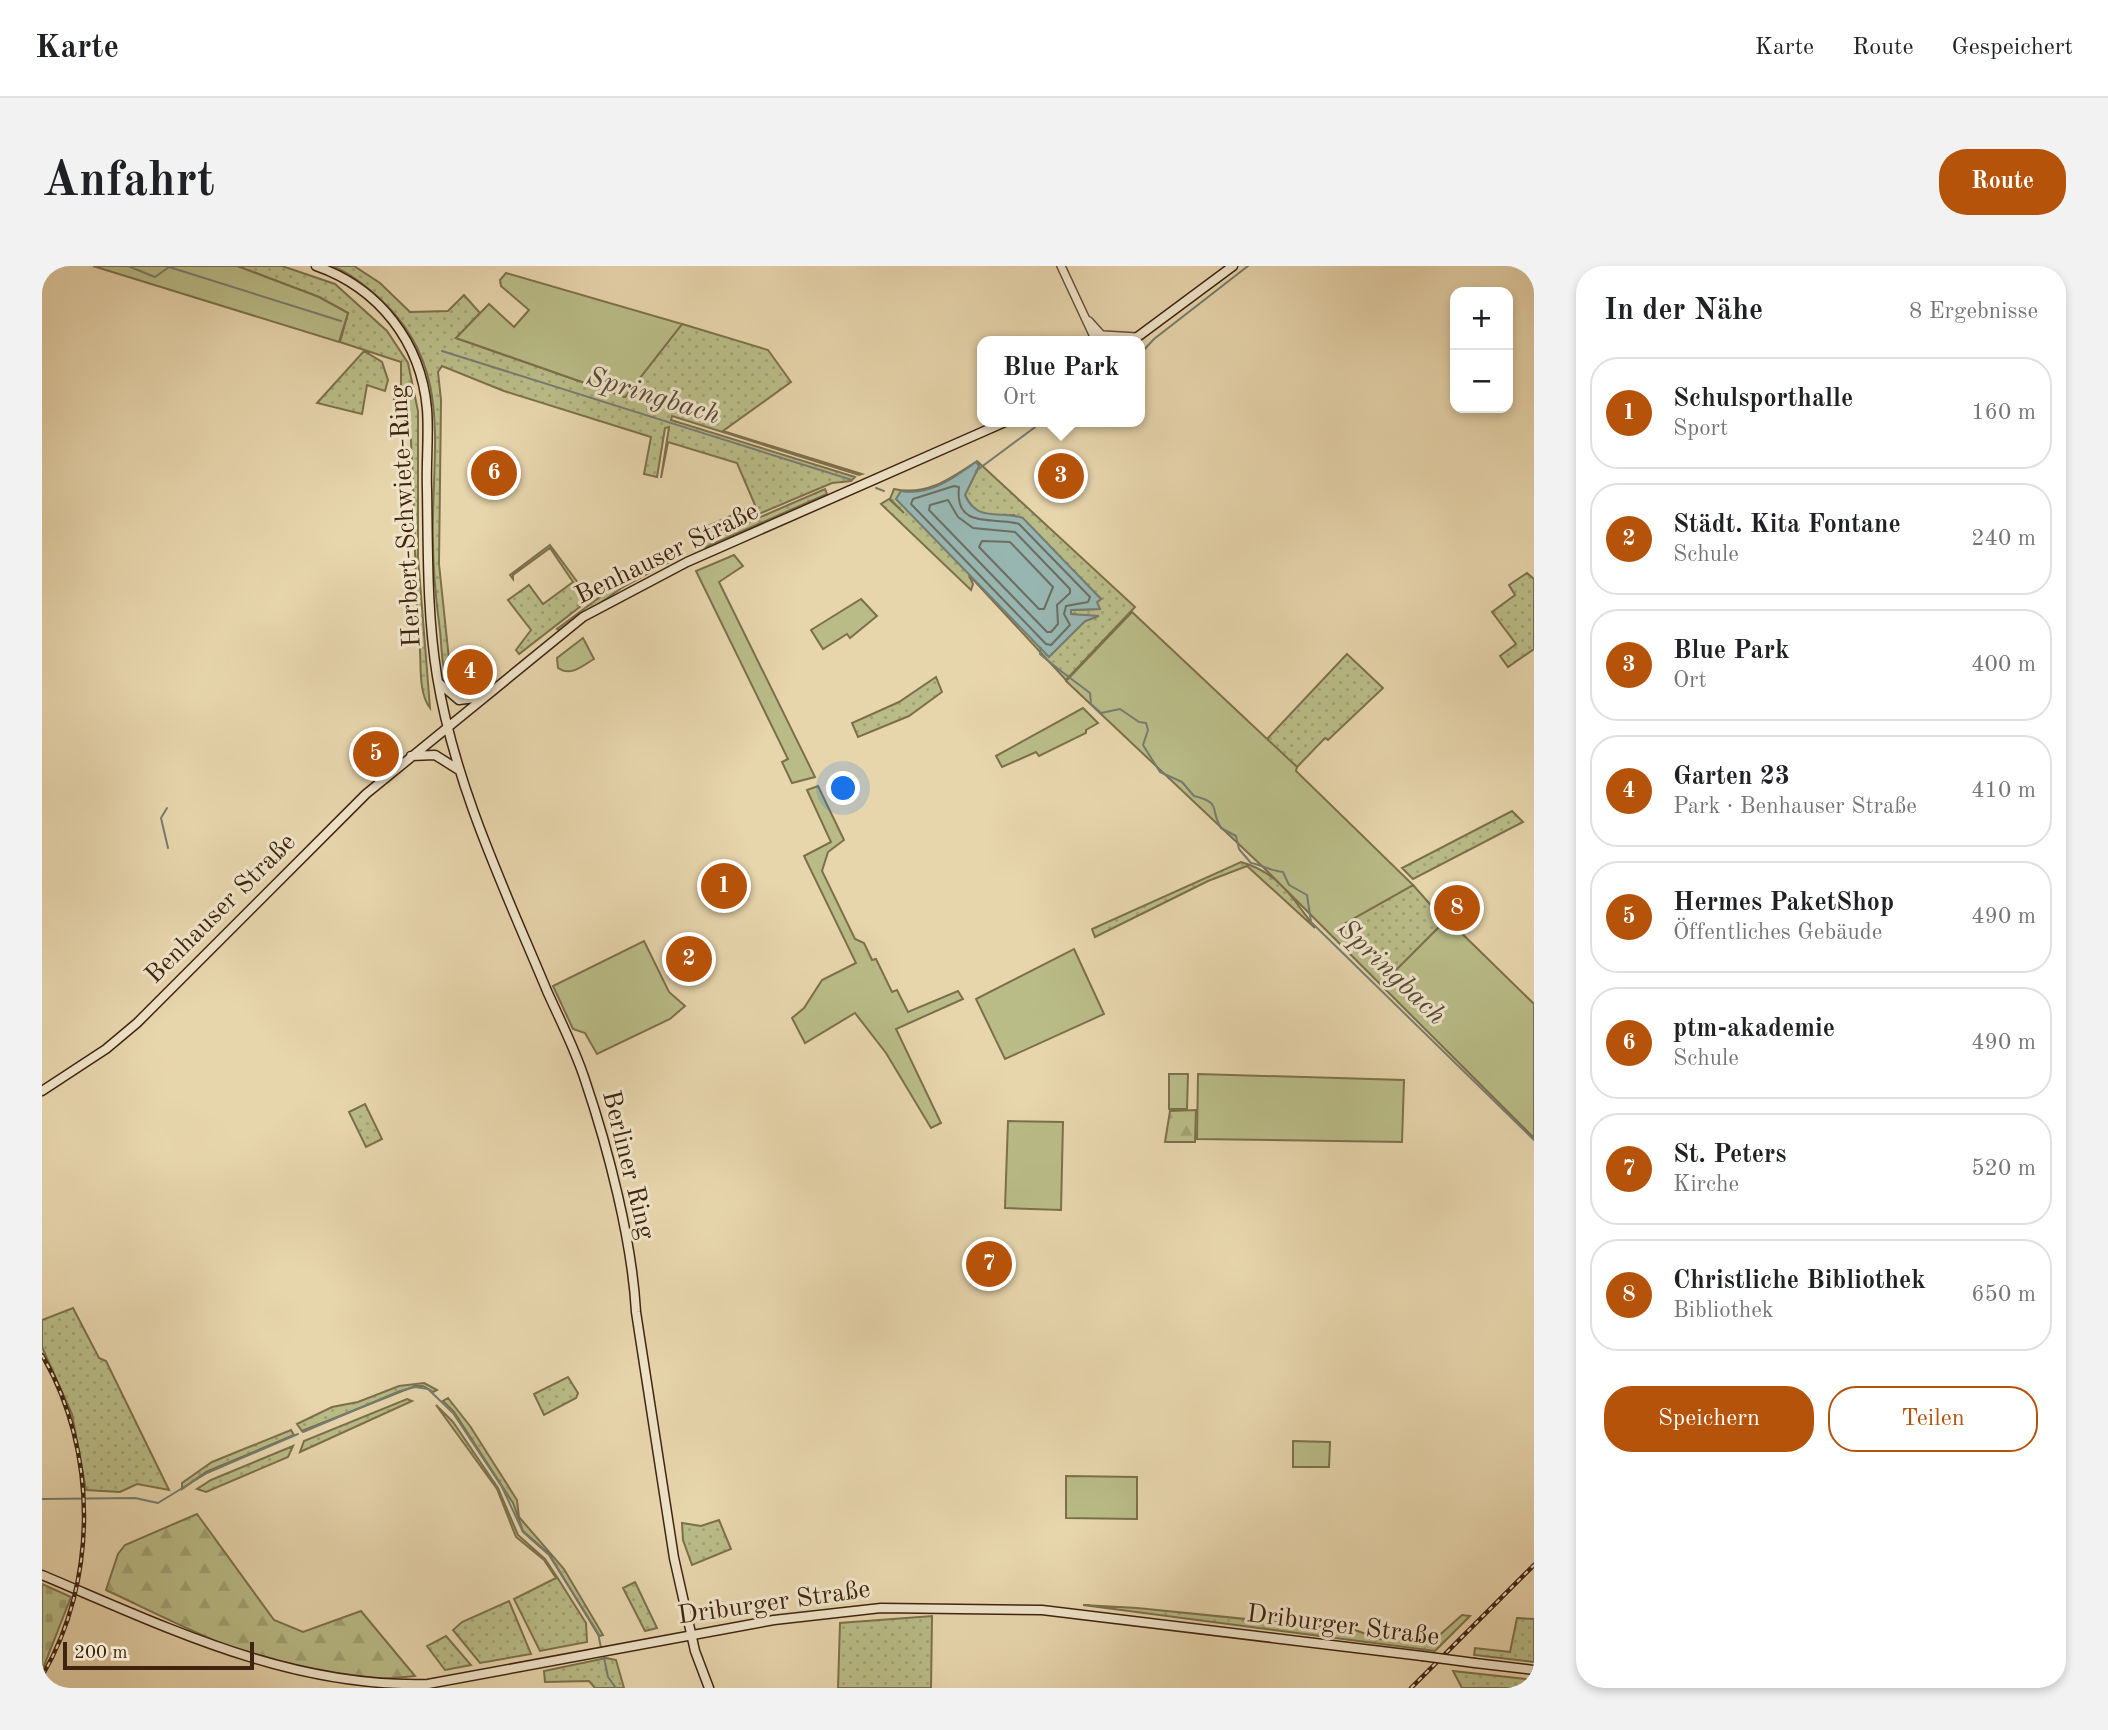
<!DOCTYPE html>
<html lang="de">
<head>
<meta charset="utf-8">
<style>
  :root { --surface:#fff; --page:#f2f2f2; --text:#202124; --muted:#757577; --line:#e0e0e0; --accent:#b45309 }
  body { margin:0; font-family:"Old Standard TT",serif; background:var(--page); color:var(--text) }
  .controls { position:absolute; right:21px; top:21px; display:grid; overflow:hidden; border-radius:14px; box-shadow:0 4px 10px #0003 }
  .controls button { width:63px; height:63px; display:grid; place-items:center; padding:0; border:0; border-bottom:2px solid var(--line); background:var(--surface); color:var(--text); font:35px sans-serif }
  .scale { position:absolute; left:21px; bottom:18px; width:191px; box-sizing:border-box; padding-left:7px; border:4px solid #402410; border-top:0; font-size:19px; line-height:24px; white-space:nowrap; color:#402410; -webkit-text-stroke:5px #efe4c9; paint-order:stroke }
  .you { position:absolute; left:802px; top:523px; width:24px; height:24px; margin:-18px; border:5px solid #fff; border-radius:50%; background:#1a73e8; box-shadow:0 0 0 10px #1a73e833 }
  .badge { display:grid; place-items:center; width:46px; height:46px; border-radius:50%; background:var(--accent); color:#fff; font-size:23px; font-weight:700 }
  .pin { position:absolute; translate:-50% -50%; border:4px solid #fff; box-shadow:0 2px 7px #0006 }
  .popup { position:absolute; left:935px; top:70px; width:168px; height:91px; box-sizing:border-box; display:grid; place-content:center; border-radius:14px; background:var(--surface); filter:drop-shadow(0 2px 5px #0005); font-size:23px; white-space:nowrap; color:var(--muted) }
  .popup b { font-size:26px; color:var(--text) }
  .popup::after { content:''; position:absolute; left:50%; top:100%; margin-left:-14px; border:14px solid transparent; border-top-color:var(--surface) }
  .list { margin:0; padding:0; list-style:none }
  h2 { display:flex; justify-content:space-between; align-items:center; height:91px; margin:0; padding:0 28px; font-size:30px }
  h2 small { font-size:23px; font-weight:400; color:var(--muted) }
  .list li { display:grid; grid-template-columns:46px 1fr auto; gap:21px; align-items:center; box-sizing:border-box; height:112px; margin:0 14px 14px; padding:0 14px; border:2px solid var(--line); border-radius:28px }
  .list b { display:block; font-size:26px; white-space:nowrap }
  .list p { margin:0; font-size:23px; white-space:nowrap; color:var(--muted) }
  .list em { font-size:23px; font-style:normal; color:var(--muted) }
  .actions { display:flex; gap:14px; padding:21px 28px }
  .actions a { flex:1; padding:16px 0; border:2px solid var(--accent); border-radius:28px; text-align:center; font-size:24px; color:var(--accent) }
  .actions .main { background:var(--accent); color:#fff }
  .map { position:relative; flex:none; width:1492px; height:1422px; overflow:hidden; border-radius:28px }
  header { display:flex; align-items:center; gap:42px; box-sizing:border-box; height:98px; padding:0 35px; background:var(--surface); border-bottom:2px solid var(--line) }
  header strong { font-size:33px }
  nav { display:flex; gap:38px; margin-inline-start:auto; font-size:24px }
  .intro { display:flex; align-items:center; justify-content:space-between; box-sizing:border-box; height:168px; padding:0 42px }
  h1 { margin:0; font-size:49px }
  .button { padding:18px 32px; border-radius:28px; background:var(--accent); color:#fff; font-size:24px; font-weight:700 }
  main { display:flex; gap:42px; padding:0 42px }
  aside { flex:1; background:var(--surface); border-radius:28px; box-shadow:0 4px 10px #0003 }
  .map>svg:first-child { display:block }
</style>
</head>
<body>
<header>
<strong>Karte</strong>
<nav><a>Karte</a><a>Route</a><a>Gespeichert</a></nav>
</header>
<div class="intro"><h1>Anfahrt</h1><a class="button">Route</a></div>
<main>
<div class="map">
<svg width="1492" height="1422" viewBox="0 0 1492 1422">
  <defs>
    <pattern id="grass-dots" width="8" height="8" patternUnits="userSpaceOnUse" patternTransform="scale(1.75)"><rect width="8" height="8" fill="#b9bc87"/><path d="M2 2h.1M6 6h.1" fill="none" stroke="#a0a174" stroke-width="1.8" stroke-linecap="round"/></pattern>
    <pattern id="forest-firs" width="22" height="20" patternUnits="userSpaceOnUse" patternTransform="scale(1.75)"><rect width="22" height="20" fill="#b9bc87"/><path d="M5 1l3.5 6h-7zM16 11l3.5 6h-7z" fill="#a0a174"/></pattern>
    <pattern id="cemetery-stones" width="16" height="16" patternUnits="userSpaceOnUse" patternTransform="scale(1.75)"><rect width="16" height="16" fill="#b9bc87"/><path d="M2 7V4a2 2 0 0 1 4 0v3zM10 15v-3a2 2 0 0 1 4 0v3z" fill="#a0a174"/></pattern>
    <pattern id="garden-furrows" width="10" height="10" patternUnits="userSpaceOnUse" patternTransform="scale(1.75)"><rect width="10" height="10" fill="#b9bc87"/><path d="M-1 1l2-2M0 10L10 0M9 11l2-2" fill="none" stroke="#a0a174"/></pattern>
  </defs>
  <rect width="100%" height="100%" fill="#e7d5ac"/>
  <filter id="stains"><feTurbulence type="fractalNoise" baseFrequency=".00286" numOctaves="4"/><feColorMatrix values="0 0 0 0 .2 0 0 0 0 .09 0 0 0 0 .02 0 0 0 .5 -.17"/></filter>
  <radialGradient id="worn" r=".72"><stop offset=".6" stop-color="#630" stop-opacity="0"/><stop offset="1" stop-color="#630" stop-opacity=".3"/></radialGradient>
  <path fill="url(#grass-dots)" stroke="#7c704c" stroke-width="2" fill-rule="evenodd" d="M 195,0 L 240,0 L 293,18 L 345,65 L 366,97 L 376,145 L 376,291 L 388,442 C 377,428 379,402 378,385 C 371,306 374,227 367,148 L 360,138 L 352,133 L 359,118 L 359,96 L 298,76 L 306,47 L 277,31 Z
    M 290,0 L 312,0 L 338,17 L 368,46 L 406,45 L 422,29 L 438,47 L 414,72 L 583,131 L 640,58 L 726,84 L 749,116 L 681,165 L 820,208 L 817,209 L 630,150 L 629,154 L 813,211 L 809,215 L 790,217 L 653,275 L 648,268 L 713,239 L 695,197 L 626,176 L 619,212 L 627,161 L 623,162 L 615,211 L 602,208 L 609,171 L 462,125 L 400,100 L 396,106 L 399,134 L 397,298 L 410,422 C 399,410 400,381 398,365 C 393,328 390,290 391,253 C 392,170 407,96 338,33 C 324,20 308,7 290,0 Z
    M 322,85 L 340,96 L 346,114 L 343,125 L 325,119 L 320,148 L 275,137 Z
    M 935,195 L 1093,341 L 1024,414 L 927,309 L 931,318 L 929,324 L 839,238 L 847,233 L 862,247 L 848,233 L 852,223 C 885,230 908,213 935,195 ZM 934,197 L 937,200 L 923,229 C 933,252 950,250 972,249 L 1059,333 L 1055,336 L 1057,343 L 1029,344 L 1028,348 L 1054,351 L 1043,355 L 1007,390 L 855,233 L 859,225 C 888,230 911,212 934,197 Z
    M 783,223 L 785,228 L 664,281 L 654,279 Z
    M 508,279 L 548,333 L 477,388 L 474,384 L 489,364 L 466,334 L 487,319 L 501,338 L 531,316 L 508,282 L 471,309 L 471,313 L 468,309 Z
    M 631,288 L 627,296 L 581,321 L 518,365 L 515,363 L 578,316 Z
    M 1485,307 L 1492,313 L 1492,383 L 1466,401 L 1458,390 L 1474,378 L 1450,346 L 1473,329 L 1467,319 Z
    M 1305,388 L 1341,422 L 1286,474 L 1283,472 L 1255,501 L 1224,474 Z
    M 894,411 L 900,426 L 867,450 L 816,471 L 810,457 L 857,436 Z
    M 1470,545 L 1481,556 L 1371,613 L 1360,602 Z
    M 1199,596 C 1237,607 1250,631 1273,662 L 1205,600 L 1166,615 L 1053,671 L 1050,663 Z
    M 1371,619 L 1403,655 L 1352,707 L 1302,658 Z
    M 323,838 L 340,873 L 324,881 L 307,846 Z
    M 31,1042 L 57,1092 L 64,1095 L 127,1224 L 95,1218 L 78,1226 L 44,1224 L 30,1148 L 0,1081 L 0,1054 Z
    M 526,1111 L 536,1127 L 534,1132 L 502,1149 L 492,1128 Z
    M 382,1117 L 395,1124 L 391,1126 L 381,1120 L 373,1120 L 260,1165 L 255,1158 L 290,1141 L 316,1136 L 357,1120 Z
    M 406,1132 L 428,1160 L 475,1234 L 477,1251 L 522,1303 L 561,1369 L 557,1370 L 507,1288 L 481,1265 L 471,1237 L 412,1146 L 401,1135 Z
    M 365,1133 L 370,1135 L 258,1186 L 262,1175 Z
    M 394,1139 L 411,1156 L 456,1222 L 476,1269 L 503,1293 L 515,1311 L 544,1357 L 545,1376 L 498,1385 L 472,1333 L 514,1312 L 502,1294 L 474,1271 L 455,1223 Z
    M 249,1164 L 252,1169 L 164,1206 L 140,1223 L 140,1217 L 170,1196 Z
    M 251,1180 L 246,1191 L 164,1226 L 155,1223 L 169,1214 Z
    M 677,1254 L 689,1283 L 650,1299 L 641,1274 L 640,1257 L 659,1260 Z
    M 593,1316 L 615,1362 L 603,1365 L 581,1322 Z
    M 467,1335 L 489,1388 L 438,1397 L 411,1364 L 420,1356 Z
    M 1041,1339 L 1095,1342 L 1313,1364 L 1338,1373 L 1392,1374 L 1420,1349 L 1428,1350 L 1393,1385 Z
    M 890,1350 L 889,1422 L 796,1422 L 798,1357 Z
    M 1475,1352 L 1492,1353 L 1492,1396 L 1432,1389 L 1433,1382 L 1468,1386 Z
    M 404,1370 L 429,1399 L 403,1404 L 385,1380 Z
    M 564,1392 L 574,1394 L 582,1422 L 553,1422 L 547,1415 L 503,1416 L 502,1405 Z
    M 1411,1405 L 1492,1414 L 1492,1422 L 1420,1422 Z"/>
  <path fill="url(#forest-firs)" stroke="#7c704c" stroke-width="2" d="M 1154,844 L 1153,876 L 1123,876 L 1128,845 Z
    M 155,1248 L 232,1354 L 261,1366 L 319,1345 L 373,1410 C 345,1413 316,1416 288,1411 C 213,1399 133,1356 64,1324 L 76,1288 L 83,1279 Z"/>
  <path fill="url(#cemetery-stones)" stroke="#7c704c" stroke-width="2" d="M 0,1318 L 29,1331 L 0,1405 Z"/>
  <path fill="#b9bc87" stroke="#7c704c" stroke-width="2" d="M 51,0 L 195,0 L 277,31 L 306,47 L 297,76 Z
    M 464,7 L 640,58 L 583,131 L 414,72 L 447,38 L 472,61 L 487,44 L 459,20 L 458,14 Z
    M 692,289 L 701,300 L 677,316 L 773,511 L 750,517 L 740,496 L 746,493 L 654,305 Z
    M 819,333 L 835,350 L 808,372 L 805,368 L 781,383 L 769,364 Z
    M 1090,346 L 1255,501 L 1254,505 L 1371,619 L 1302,658 L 1351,707 L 1405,653 L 1492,738 L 1492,872 L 1221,601 L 1024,415 Z
    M 541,372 L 552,393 C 540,400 529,411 516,402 L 515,392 Z
    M 1041,442 L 1056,457 L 1044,464 L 1044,467 L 997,490 L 994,486 L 960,501 L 954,490 Z
    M 776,520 L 802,574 L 786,586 L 780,605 L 813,673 L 822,677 L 830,694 L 834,693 L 850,726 L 855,724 L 866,746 L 916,725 L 921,733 L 854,763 L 899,857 L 889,862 L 844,787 L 813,747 L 763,777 L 750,752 L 762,742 L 780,714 L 814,697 L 762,590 L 789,576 L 765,524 Z
    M 602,675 L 627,726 L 643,740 L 628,753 L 555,788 L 543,767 L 531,763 L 511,720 Z
    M 1032,683 L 1062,748 L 963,793 L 934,733 Z
    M 1127,808 L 1146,808 L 1145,843 L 1127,843 Z
    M 1156,808 L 1362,814 L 1360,876 L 1155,873 Z
    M 966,855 L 1021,856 L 1019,944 L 963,942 Z
    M 1251,1175 L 1288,1176 L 1287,1201 L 1251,1201 Z
    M 1024,1210 L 1095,1211 L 1095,1253 L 1024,1252 Z"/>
  <path fill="url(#garden-furrows)" stroke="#7c704c" stroke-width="2" d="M 419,392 L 422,397 L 426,395 L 433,400 L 438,396 L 443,401 L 443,411 L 421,424 L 417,420 L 412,397 Z"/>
  <path fill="#98b7b2" stroke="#757c71" stroke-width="2" d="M 934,196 L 937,200 L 923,229 C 935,257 958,244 981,252 L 1059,333 L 1055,336 L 1058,343 L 1029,344 L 1029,348 L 1057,350 L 1043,355 L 1007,391 L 854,233 L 859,225 C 888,230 911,212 934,196 Z"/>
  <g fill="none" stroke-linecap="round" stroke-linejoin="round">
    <path stroke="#6c6e61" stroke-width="2" d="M 912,220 L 917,221 C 912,265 954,250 977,258 L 1048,331 L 1046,336 L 1024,340 L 1022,348 L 1028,359 L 1009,379 L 1004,378 L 869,238 L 871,233 Z
      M 906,234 L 916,251 L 931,262 L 973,266 L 1028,323 L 1028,327 L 1015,339 L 1016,358 L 1009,366 L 1005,366 L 887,244 L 888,239 Z
      M 940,275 L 968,276 L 1011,321 L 1002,343 L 997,343 L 937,281 Z"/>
    <path stroke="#757c71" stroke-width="2" d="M 86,0 L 113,11 L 127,1 L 299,55
      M 400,85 L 810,214
      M 1098,88 L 1112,73 L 1206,0
      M 934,205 L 1000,156
      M 834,222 L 842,225
      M 999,382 L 998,388 C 1015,403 1030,413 1048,427 L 1049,438 L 1059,447 L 1078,443 L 1097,456 L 1104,457 L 1106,464 L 1101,479 L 1118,506 L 1140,516 L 1152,530 C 1181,537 1167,543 1179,562 L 1194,570 L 1197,583 L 1209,597 C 1220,599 1229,605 1241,606 L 1247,619 L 1265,629 L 1269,656 L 1492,874
      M 125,542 L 119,552 L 126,582
      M 261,1166 L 358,1125 L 373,1121 L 386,1123 L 411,1147 L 460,1221 L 481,1266 L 507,1289 L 556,1367 L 559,1382
      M 0,1233 L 93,1232 L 116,1237 L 165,1207 L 256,1168
      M 561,1387 L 566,1411 L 574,1422"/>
    <g stroke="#6a5037" stroke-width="10">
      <path id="tertiary" d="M 1019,0 L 1054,75
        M 1047,55 L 1065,75
        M 1061,69 L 1095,71"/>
    </g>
    <g stroke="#402410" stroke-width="11">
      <path id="secondary" d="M 274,0 C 337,22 379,76 385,143 C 387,169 384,197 385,223 C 386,285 385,348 395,410 C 413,520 462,622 505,725 C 518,754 533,783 543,814 C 566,882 590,974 594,1046 L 632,1292 L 653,1385 L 667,1422
        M 1090,75 L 1191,0
        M 397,417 L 417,434 L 440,431
        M 369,490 L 393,489 L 417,504
        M 0,825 L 64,783 L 95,757 L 324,528 L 541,351 L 645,296 L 963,156
        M 0,1309 C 124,1361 247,1422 386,1418 L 732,1354 L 839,1342 L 1000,1344 L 1380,1390
        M 1433,1397 L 1492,1404"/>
    </g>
    <use href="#tertiary" stroke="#efe4c9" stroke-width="7"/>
    <use href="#secondary" stroke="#efe4c9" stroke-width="8"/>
    <g stroke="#402410" stroke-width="4.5">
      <path id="rail" d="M 0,1089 C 56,1184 56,1316 0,1410
        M 1369,1422 L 1492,1299"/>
    </g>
    <use href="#rail" stroke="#efe4c9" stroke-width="2" stroke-dasharray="5" stroke-linecap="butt"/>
    <g stroke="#402410" stroke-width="11" stroke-linecap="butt">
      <path id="secondary-bridge" d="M 1380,1390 L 1433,1397"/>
    </g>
    <use href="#secondary-bridge" stroke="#efe4c9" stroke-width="8"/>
  </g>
  <g text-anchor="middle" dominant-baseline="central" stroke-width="6" stroke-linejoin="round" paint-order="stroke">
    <g font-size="26" fill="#402410" stroke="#efe4c9">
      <text transform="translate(364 250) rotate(-93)">Herbert-Schwiete-Ring</text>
      <text transform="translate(625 288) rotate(-26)">Benhauser Straße</text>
      <text transform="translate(179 643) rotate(-45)">Benhauser Straße</text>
      <text transform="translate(586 899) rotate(76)">Berliner Ring</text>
      <text transform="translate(732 1337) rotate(-8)">Driburger Straße</text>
      <text transform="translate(1301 1360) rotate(7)">Driburger Straße</text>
    </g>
    <g font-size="28" font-style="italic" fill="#564938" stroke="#efe4c9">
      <text transform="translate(611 131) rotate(17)">Springbach</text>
      <text transform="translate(1349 707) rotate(44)">Springbach</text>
    </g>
  </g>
  <rect width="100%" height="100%" filter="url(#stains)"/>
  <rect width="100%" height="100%" fill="url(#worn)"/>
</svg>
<div class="controls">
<button>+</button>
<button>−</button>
</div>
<div class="scale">200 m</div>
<div class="you"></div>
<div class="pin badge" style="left:682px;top:620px">1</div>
<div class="pin badge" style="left:647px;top:693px">2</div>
<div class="pin badge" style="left:1019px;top:210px">3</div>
<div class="popup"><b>Blue Park</b>Ort</div>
<div class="pin badge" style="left:428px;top:406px">4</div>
<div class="pin badge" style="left:334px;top:488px">5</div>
<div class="pin badge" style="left:452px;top:207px">6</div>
<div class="pin badge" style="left:947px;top:998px">7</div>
<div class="pin badge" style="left:1415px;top:642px">8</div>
</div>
<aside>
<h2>In der Nähe<small>8 Ergebnisse</small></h2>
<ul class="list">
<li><span class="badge">1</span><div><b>Schulsporthalle</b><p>Sport</p></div><em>160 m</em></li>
<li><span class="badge">2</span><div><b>Städt. Kita Fontane</b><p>Schule</p></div><em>240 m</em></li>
<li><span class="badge">3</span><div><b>Blue Park</b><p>Ort</p></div><em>400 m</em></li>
<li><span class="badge">4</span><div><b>Garten 23</b><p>Park · Benhauser Straße</p></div><em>410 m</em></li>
<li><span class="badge">5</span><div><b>Hermes PaketShop</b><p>Öffentliches Gebäude</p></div><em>490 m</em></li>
<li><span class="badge">6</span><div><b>ptm-akademie</b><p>Schule</p></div><em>490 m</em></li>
<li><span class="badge">7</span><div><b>St. Peters</b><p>Kirche</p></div><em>520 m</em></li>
<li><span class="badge">8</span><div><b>Christliche Bibliothek</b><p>Bibliothek</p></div><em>650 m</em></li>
</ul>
<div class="actions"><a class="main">Speichern</a><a>Teilen</a></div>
</aside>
</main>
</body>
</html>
